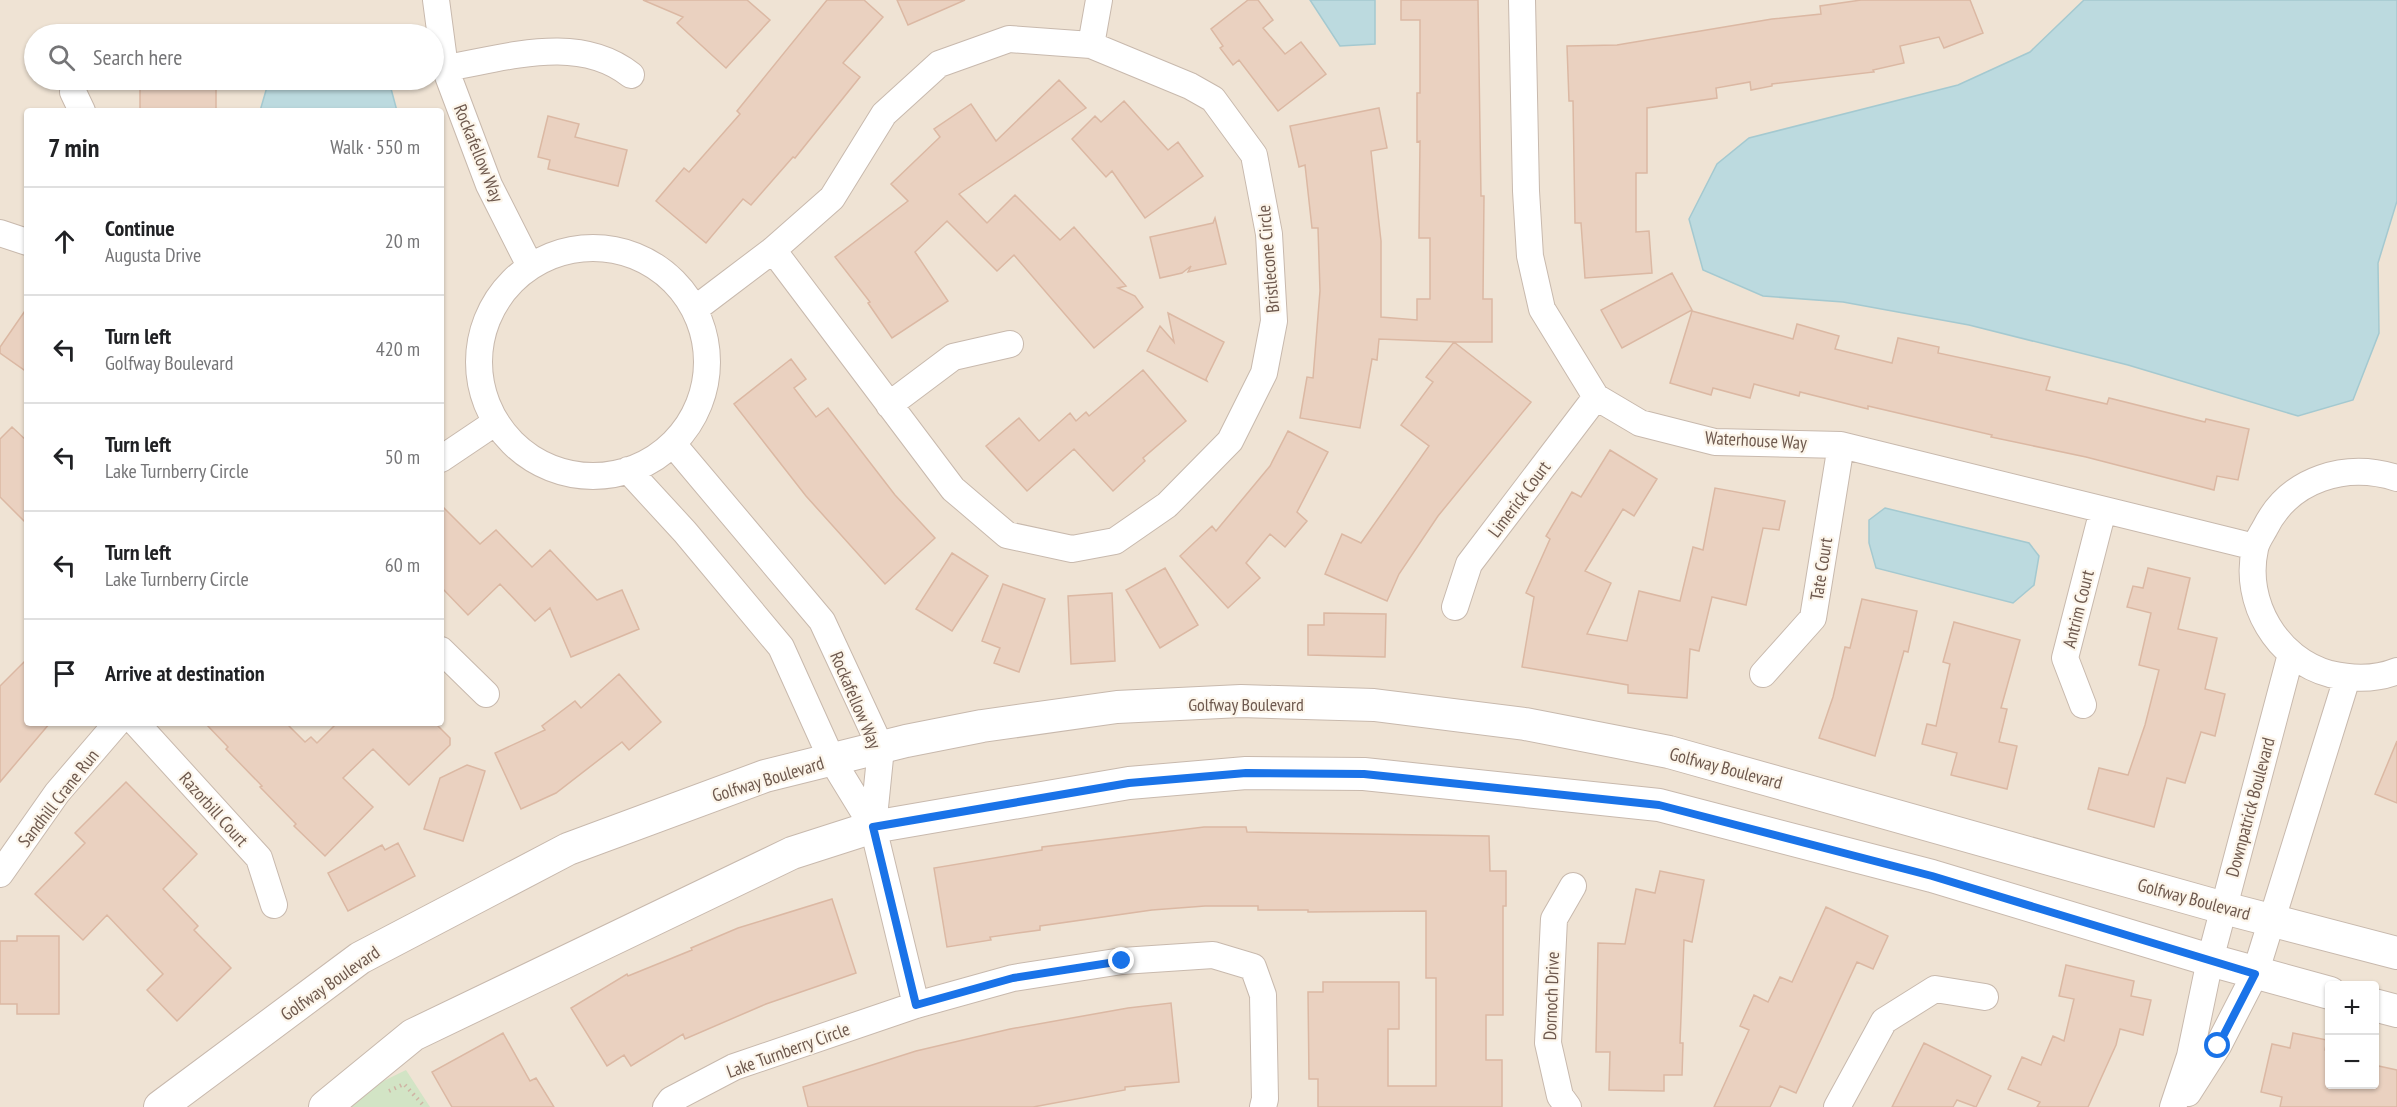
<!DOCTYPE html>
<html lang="en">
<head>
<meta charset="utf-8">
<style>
  :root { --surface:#fff; --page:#f6f6f6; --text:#202124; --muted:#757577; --line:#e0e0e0 }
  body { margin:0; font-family:"PT Sans Narrow",sans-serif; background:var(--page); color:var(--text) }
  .controls { position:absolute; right:18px; bottom:18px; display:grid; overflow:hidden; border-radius:6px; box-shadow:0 2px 4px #0004 }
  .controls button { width:54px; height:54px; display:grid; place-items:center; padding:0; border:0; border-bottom:2px solid var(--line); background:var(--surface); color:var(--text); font:30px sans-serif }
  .stop { position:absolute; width:18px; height:18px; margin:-14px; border:4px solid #1a73e8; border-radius:50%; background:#fff }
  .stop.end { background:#1a73e8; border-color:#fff; box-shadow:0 2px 6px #0008 }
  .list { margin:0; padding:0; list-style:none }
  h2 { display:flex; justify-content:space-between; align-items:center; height:78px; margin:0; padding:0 24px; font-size:26px }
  h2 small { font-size:20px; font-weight:400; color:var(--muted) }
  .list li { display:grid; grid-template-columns:39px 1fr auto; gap:18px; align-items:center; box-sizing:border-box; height:108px; padding:0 24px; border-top:2px solid var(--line) }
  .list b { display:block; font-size:22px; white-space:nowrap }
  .list p { margin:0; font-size:20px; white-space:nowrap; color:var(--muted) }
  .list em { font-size:20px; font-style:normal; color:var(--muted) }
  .icon { flex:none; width:33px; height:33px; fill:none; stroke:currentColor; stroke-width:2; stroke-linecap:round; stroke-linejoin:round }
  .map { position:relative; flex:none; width:2397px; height:1107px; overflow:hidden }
  .search { position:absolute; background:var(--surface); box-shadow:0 2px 4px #0004; left:24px; top:24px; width:420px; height:66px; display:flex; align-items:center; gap:15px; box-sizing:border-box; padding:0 21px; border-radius:33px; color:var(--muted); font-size:22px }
  .panel { position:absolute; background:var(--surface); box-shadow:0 2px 4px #0004; left:24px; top:108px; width:420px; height:618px; border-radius:6px }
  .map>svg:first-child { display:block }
</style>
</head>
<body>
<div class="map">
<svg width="2397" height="1107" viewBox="0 0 2397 1107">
  <rect width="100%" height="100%" fill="#f9f1e5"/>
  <path fill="#efe3d4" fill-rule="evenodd" d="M 0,0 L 2397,0 L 2397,1107 L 0,1107 ZM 34,34 L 434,34 L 434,80 L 34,80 ZM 27,111 L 441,111 L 441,723 L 27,723 ZM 2330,986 L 2374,986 L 2374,1084 L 2330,1084 Z"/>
  <path fill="#d2e4c5" d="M 406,1070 L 430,1107 L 330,1107 Z"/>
  <path fill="#bcdadf" stroke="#a4c9d0" stroke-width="1.5" d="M 1310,0 L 1375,0 L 1375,44 L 1340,46 Z
    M 2084,0 L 2397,0 L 2397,201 L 2378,263 L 2379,333 L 2353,400 L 2298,416 L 2128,365 L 1969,325 L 1843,302 L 1763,296 L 1703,270 L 1689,219 L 1717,164 L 1749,138 L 1958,85 L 2030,52 Z
    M 269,80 L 385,80 L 390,85 L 397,111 L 260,111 Z
    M 1885,508 L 2029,543 L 2039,556 L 2034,585 L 2013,603 L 1876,568 L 1869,543 L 1869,520 Z"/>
  <path fill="#ead1c0" stroke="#dbb8a3" stroke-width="1.5" d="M 643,0 L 747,0 L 770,20 L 726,68 L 677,23 L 683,17 Z
    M 827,0 L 864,0 L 883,17 L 843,63 L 860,77 L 795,158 L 793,157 L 751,205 L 743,199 L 706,243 L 656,201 L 684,168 L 689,172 L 740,114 L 737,111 Z
    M 897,0 L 965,0 L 908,25 Z
    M 1248,0 L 1258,0 L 1273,20 L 1263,28 L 1285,54 L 1301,42 L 1326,74 L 1278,111 L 1239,60 L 1233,65 L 1220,48 L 1223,46 L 1211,29 Z
    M 1401,0 L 1478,0 L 1481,196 L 1484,196 L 1483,299 L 1492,299 L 1492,342 L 1454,342 L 1531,402 L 1438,516 L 1399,574 L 1387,601 L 1325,574 L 1342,534 L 1361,543 L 1429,446 L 1401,425 L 1433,382 L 1426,377 L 1454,342 L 1379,339 L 1377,360 L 1372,359 L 1360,428 L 1300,418 L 1307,377 L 1313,378 L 1320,291 L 1318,228 L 1312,228 L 1305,165 L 1299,167 L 1290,126 L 1379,108 L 1387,148 L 1371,151 L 1381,241 L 1381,317 L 1417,320 L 1417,299 L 1430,299 L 1430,238 L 1419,238 L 1420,141 L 1417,142 L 1417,93 L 1420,93 L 1420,20 L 1401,20 Z
    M 1861,0 L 1970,0 L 1983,33 L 1944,48 L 1939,37 L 1900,46 L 1904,63 L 1873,70 L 1874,72 L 1772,84 L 1772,86 L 1751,90 L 1750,82 L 1716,88 L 1717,98 L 1647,108 L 1647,173 L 1636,173 L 1636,232 L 1649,231 L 1652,273 L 1585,278 L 1581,223 L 1575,223 L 1573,101 L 1569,101 L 1567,46 L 1617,45 L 1772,19 L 1821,14 L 1820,6 Z
    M 1059,80 L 1086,108 L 959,194 L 987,223 L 1015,195 L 1060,240 L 1074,227 L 1126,286 L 1118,288 L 1135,296 L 1143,307 L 1094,348 L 1014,255 L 997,271 L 947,221 L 915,252 L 948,301 L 892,338 L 868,303 L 870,302 L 835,257 L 908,201 L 891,184 L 940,137 L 934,129 L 971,104 L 996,141 Z
    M 140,84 L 216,85 L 216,111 L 140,111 Z
    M 1124,101 L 1168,150 L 1178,142 L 1203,176 L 1145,218 L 1112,171 L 1106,177 L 1072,139 L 1095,116 L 1101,122 Z
    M 548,116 L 579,124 L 575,137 L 627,150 L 618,186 L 548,169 L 550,160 L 538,157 Z
    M 1215,218 L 1226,264 L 1188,272 L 1191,266 L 1182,273 L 1160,278 L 1150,237 L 1213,223 Z
    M 1672,273 L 1692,310 L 1622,348 L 1601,310 Z
    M 27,308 L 27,372 L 0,353 L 0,347 Z
    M 1692,311 L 1793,339 L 1797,324 L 1839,336 L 1835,349 L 1892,363 L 1898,338 L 1939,347 L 1938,353 L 2050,377 L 2046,390 L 2107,404 L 2109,398 L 2205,422 L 2206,419 L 2249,429 L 2238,480 L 2217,476 L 2214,490 L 2086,457 L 1991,437 L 1992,435 L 1868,406 L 1868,409 L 1800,392 L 1799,396 L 1754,384 L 1750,398 L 1713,388 L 1711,395 L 1670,383 Z
    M 1168,313 L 1224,342 L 1206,379 L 1207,381 L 1147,351 L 1160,326 L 1174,342 Z
    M 791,359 L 806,379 L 794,388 L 816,417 L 828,408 L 895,495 L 935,538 L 885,584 L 806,496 L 734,404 Z
    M 1143,370 L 1186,421 L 1143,458 L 1145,461 L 1113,491 L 1074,449 L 1027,491 L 986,446 L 1019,418 L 1039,441 L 1070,413 L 1076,421 L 1086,412 L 1089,416 Z
    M 12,427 L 27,441 L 27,524 L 0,497 L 0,439 Z
    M 1288,431 L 1328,452 L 1297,512 L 1307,521 L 1285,547 L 1270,534 L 1246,563 L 1260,578 L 1228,608 L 1180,556 L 1212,526 L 1216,531 L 1270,466 Z
    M 1610,450 L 1657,479 L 1634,516 L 1623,509 L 1585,571 L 1611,583 L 1587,634 L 1627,641 L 1639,591 L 1680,601 L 1693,547 L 1703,550 L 1715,488 L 1785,501 L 1779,530 L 1763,528 L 1746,605 L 1712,597 L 1699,651 L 1690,649 L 1687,698 L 1628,693 L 1628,685 L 1522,667 L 1534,597 L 1526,593 L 1550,539 L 1546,536 L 1572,492 L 1581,497 Z
    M 441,505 L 480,544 L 496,530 L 532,567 L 550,550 L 597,600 L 622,590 L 639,629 L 571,657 L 550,608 L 535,621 L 500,584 L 468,615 L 441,587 Z
    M 952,553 L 988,576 L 952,631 L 916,609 Z
    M 1165,568 L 1198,625 L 1160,648 L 1126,590 Z
    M 2148,568 L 2190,578 L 2178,629 L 2217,638 L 2205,689 L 2225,694 L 2215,736 L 2201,732 L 2185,783 L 2167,778 L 2154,827 L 2088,809 L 2099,768 L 2128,775 L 2145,725 L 2159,670 L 2139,665 L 2151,613 L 2127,607 L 2133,586 L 2143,588 Z
    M 1003,584 L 1045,599 L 1019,672 L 994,663 L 1000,648 L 982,641 Z
    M 1112,593 L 1115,661 L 1071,664 L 1068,596 Z
    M 1862,599 L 1917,611 L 1908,652 L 1904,651 L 1875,756 L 1819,738 L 1833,697 L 1845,647 L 1850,648 Z
    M 1324,613 L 1386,614 L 1385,657 L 1308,655 L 1308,625 L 1324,625 Z
    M 1954,622 L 2020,640 L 2001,708 L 2007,709 L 1999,742 L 2017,746 L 2007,789 L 1951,775 L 1957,753 L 1922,744 L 1927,724 L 1936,726 L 1950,664 L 1943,662 Z
    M 27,659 L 27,723 L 50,723 L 0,782 L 0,686 Z
    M 619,674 L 661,722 L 629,750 L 622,742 L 556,793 L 521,809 L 495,753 L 545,730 L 542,726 L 575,701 L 581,708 Z
    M 205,723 L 286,723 L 305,742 L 311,737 L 317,743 L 337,723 L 435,723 L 450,738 L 450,745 L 409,785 L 373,749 L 343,778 L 373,807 L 325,856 L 294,826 L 296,824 L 260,787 L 262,786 L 226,749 L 228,747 Z
    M 2397,741 L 2397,803 L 2375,794 Z
    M 467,765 L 485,771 L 463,841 L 424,829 L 440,778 Z
    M 126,782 L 197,854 L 163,889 L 198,926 L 194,930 L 231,968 L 177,1021 L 147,990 L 163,974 L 107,915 L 83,940 L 35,894 L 85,843 L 75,833 Z
    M 1204,827 L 1246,827 L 1247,832 L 1489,836 L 1490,871 L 1506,871 L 1506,906 L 1503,906 L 1503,1015 L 1486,1015 L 1486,1060 L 1502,1060 L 1502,1107 L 1318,1107 L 1318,1079 L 1309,1079 L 1308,992 L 1323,992 L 1323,982 L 1399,982 L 1399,1029 L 1388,1029 L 1388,1086 L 1436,1086 L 1436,978 L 1426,978 L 1426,911 L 1308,912 L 1308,910 L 1258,910 L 1258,906 L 1205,906 L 1152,910 L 1040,926 L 1040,930 L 990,937 L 991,940 L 947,947 L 934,868 L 1042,850 L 1042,847 Z
    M 398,843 L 415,876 L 348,911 L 328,873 L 382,845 L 385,850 Z
    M 1660,871 L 1704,880 L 1692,942 L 1684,940 L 1680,1043 L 1683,1043 L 1682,1075 L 1664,1075 L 1664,1091 L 1609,1090 L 1610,1052 L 1596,1052 L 1598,943 L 1625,944 L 1636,889 L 1655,893 Z
    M 832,899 L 856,973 L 766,1004 L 685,1039 L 683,1034 L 631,1066 L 624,1055 L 607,1066 L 571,1008 L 627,974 L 628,976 L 692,950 L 691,948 L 738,928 Z
    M 1826,907 L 1888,936 L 1873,969 L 1857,962 L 1796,1093 L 1780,1086 L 1770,1107 L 1714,1107 L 1749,1030 L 1740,1026 L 1754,995 L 1768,1002 L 1780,977 L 1792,982 Z
    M 17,936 L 59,936 L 59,1014 L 17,1014 L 17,1004 L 0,1004 L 0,941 L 17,941 Z
    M 2066,965 L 2134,981 L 2131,996 L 2151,1000 L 2143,1035 L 2120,1029 L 2116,1045 L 2088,1107 L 2037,1107 L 2040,1102 L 2008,1089 L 2022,1057 L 2041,1065 L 2053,1036 L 2064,1041 L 2074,999 L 2059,996 Z
    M 1171,1003 L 1179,1082 L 1125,1087 L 1125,1090 L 1033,1107 L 808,1107 L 803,1087 L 916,1051 L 1010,1029 L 1128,1008 Z
    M 503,1033 L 530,1081 L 536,1078 L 554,1107 L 452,1107 L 432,1072 Z
    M 2293,1033 L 2327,1040 L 2325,1050 L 2330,1051 L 2330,1084 L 2374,1084 L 2374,1065 L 2397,1070 L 2397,1107 L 2280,1107 L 2282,1097 L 2261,1092 L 2272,1044 L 2290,1048 Z
    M 1924,1043 L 1991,1076 L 1976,1107 L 1957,1100 L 1953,1107 L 1892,1107 Z"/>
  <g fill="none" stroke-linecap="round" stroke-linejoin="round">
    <g stroke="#c8b9ad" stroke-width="28">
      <path id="minor" d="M 436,0 L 445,68 L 489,185 L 530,266
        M 1522,0 L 1526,191 L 1530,256 L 1542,309 L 1596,397 L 1640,423 L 1715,442 L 1841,445 L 2255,547
        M 1091,45 L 1099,0
        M 445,68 C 507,58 578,33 631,75
        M 73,92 L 82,111
        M 0,233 L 27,242
        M479 362a114 114 0 1 1 228 0a114 114 0 1 1-228 0Z
        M 695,309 L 773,250 L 832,198 L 884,114 L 939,64 L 1009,39 L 1091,45 L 1190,86 L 1213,99 L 1254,155 L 1269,234 L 1274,321 L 1264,373 L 1230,441 L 1167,505 L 1115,541 L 1072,549 L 1007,535 L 953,489 L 773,250
        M 889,405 L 953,357 L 1010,344
        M 673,444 L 822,621 L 881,748 L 873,827
        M 441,459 L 493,424
        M 628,470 L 685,532 L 781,647 L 832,760 L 873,827 L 916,1005
        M 2397,478 C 2346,462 2290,478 2265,528 C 2261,535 2256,542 2255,549 C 2243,602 2277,660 2330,674 C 2352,679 2375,680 2397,671
        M 1455,607 L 1469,564 L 1596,397
        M 441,650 L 486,694
        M 1763,674 L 1813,618 L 1841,445
        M 2083,705 L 2065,658 L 2103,510
        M 136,723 L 259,858 L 274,905
        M 0,874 L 57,793 L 117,723
        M 2188,1093 L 2218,1046 L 2255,974 L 2347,678
        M 666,1107 L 671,1100 L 734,1067 L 916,1005 L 1013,978 L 1122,961 L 1213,955 L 1253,967 L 1263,995 L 1265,1099 L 1263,1107
        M 1568,1107 L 1560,1096 L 1548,1043 L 1554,919 L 1573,886
        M 1837,1107 L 1884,1021 L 1935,989 L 1985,997
        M 2173,1107 L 2190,1056 L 2210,960 L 2291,654"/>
    </g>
    <g stroke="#c8b9ad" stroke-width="34">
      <path id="tertiary" d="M 2374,1005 L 2397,1011
        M 160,1107 L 360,958 L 568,849 L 765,776 L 906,741 L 982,726 L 1117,707 L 1241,701 L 1374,705 L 1525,724 L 1669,752 L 2224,908 L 2397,953
        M 325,1107 L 413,1035 L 792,853 L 873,827 L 1129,783 L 1246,773 L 1364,774 L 1659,805 L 1932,876 L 2210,960 L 2330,993"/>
    </g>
    <path stroke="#cfb4a4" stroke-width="4" stroke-dasharray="1.5 4.5" stroke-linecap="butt" d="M 389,1091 L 404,1084 L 425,1107"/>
    <use href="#minor" stroke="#fff" stroke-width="26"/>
    <use href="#tertiary" stroke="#fff" stroke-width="32"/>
  </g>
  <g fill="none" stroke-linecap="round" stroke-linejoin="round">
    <path stroke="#1a73e8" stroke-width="8" d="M 1122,961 L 1013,978 L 916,1005 L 873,827 L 1129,783 L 1246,773 L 1364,774 L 1659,805 L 1932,876 L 2255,974 L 2218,1046"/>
  </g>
  <g text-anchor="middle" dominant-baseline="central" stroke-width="4.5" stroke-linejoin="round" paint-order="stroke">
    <g font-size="18" fill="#6e594e" stroke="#fcf5ea">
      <text transform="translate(479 153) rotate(68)">Rockafellow Way</text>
      <text transform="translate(1268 259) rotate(-95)">Bristlecone Circle</text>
      <text transform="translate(1756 440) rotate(3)">Waterhouse Way</text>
      <text transform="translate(1519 499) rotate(-53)">Limerick Court</text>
      <text transform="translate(1821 569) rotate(-81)">Tate Court</text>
      <text transform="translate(2078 609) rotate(-76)">Antrim Court</text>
      <text transform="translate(856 700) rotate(67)">Rockafellow Way</text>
      <text x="1246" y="704">Golfway Boulevard</text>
      <text transform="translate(1726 768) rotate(15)">Golfway Boulevard</text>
      <text transform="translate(768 779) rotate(-17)">Golfway Boulevard</text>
      <text transform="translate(58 798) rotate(-52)">Sandhill Crane Run</text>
      <text transform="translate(2250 807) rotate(-75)">Downpatrick Boulevard</text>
      <text transform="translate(214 809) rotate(48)">Razorbill Court</text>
      <text transform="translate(2194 899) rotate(15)">Golfway Boulevard</text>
      <text transform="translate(330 983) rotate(-35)">Golfway Boulevard</text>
      <text transform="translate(1551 996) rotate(-88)">Dornoch Drive</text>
      <text transform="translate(788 1050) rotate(-20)">Lake Turnberry Circle</text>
    </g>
  </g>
</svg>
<div class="controls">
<button>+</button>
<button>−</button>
</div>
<div class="stop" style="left:2218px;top:1046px"></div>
<div class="stop end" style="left:1122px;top:961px"></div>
<div class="search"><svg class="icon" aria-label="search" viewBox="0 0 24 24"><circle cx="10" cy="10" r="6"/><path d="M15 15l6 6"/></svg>Search here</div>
<section class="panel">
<h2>7 min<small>Walk · 550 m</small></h2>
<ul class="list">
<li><svg class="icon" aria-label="ahead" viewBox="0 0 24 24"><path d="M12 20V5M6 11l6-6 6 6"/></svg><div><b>Continue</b><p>Augusta Drive</p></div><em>20 m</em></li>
<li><svg class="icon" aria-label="left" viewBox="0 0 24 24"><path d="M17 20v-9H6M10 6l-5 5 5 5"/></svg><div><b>Turn left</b><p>Golfway Boulevard</p></div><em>420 m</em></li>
<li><svg class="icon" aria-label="left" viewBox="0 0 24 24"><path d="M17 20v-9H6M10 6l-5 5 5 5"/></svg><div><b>Turn left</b><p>Lake Turnberry Circle</p></div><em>50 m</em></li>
<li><svg class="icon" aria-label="left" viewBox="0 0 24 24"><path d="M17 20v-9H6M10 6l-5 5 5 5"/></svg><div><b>Turn left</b><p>Lake Turnberry Circle</p></div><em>60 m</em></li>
<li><svg class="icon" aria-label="arrive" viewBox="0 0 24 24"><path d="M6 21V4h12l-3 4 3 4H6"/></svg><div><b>Arrive at destination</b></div></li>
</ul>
</section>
</div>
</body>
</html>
